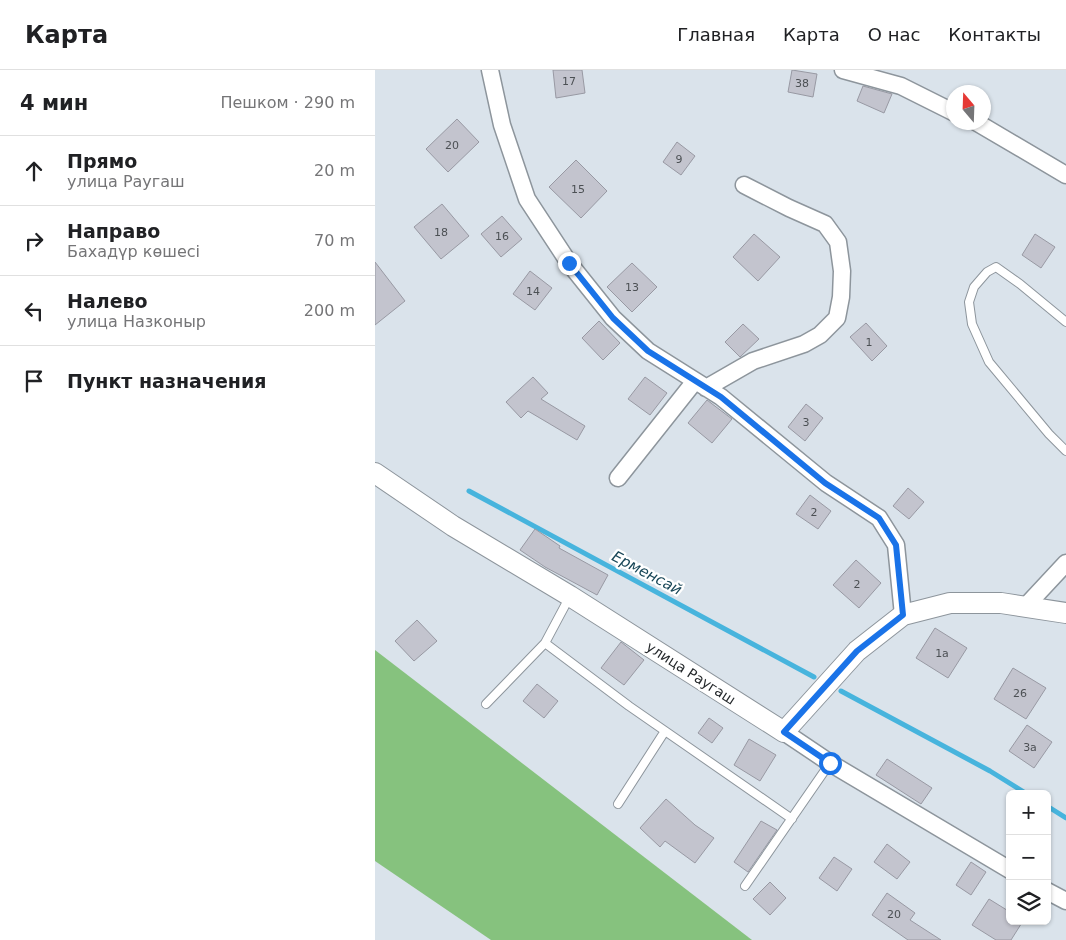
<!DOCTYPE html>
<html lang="ru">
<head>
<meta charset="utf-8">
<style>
  :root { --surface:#fff; --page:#f6f6f6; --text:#202124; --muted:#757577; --line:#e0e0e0 }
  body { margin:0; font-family:"DejaVu Sans",sans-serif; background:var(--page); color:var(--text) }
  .controls { position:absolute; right:15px; bottom:15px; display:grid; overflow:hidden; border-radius:8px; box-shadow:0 1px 4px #0004 }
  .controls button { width:45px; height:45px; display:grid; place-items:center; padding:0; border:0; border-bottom:1px solid var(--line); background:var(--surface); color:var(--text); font:25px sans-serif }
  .compass { position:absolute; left:571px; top:15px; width:45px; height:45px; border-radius:50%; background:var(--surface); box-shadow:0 1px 4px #0004; rotate:341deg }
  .stop { position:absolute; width:15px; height:15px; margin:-11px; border:4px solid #1a73e8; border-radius:50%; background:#fff }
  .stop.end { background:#1a73e8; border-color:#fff; box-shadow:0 1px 5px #0008 }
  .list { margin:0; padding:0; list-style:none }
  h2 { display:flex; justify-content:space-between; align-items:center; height:65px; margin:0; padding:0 20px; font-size:21px }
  h2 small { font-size:16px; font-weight:400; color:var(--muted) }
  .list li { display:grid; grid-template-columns:32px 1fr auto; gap:15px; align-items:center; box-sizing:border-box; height:70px; padding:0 20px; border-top:1px solid var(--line) }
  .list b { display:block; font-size:19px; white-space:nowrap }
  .list p { margin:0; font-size:16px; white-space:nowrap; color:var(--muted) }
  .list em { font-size:16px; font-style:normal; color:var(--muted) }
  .icon { flex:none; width:28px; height:28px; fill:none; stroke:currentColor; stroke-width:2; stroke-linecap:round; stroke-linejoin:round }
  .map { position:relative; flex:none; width:691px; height:870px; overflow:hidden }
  header { display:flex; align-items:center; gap:30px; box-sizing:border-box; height:70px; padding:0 25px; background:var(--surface); border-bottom:1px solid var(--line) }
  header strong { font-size:24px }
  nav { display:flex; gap:28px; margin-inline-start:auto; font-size:18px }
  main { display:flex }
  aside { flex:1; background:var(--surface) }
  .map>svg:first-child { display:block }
</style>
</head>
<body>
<header>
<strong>Карта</strong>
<nav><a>Главная</a><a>Карта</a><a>О нас</a><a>Контакты</a></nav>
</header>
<main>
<aside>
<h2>4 мин<small>Пешком · 290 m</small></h2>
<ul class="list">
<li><svg class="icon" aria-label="ahead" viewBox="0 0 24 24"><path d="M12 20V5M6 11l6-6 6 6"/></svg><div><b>Прямо</b><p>улица Раугаш</p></div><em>20 m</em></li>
<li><svg class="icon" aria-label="right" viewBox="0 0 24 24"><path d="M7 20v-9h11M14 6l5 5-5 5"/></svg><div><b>Направо</b><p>Бахадүр көшесі</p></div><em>70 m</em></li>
<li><svg class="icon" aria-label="left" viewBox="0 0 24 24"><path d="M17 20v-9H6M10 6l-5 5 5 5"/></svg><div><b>Налево</b><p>улица Назконыр</p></div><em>200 m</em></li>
<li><svg class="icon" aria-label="arrive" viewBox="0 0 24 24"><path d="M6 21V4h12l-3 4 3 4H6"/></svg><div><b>Пункт назначения</b></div></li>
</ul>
</aside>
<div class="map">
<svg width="691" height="870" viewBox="0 0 691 870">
  <rect width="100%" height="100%" fill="#dae3eb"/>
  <path fill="#86c27e" d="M 0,580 L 377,870 L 116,870 L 0,791 Z"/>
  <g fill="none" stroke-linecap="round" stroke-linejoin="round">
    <path stroke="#47b4dd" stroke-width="5" d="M 94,421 L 439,607
      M 466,621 L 615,701 L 652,724
      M 672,736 L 691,748"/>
  </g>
  <path fill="#c3c4ce" stroke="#9899a3" d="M 178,0 L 207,0 L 210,23 L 181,28 Z
    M 417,0 L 442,4 L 438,27 L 413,22 Z
    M 488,16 L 517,24 L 509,43 L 482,31 Z
    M 82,49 L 104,72 L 73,102 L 51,79 Z
    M 302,72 L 320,86 L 306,105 L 288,92 Z
    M 201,90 L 232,121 L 206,148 L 174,117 Z
    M 67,134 L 94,166 L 66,189 L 39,157 Z
    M 127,146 L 147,169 L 126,187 L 106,164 Z
    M 379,164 L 405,187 L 383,211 L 358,187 Z
    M 660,164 L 680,177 L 666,198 L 647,185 Z
    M 0,192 L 30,231 L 0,255 Z
    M 257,193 L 282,217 L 257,242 L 232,217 Z
    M 155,201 L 177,218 L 160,240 L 138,224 Z
    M 224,251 L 245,273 L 228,290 L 207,268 Z
    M 491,253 L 512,276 L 497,291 L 475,267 Z
    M 368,254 L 384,269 L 365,287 L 350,272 Z
    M 158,307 L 173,323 L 166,329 L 210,356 L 202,370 L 153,341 L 146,348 L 131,332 Z
    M 270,307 L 292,323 L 275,345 L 253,329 Z
    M 332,330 L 357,349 L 337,373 L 313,353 Z
    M 431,334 L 448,348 L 430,371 L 413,357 Z
    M 533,418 L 549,432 L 534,449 L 518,436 Z
    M 435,425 L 456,441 L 443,459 L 421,444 Z
    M 160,459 L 185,476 L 184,478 L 233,505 L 222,525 L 170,497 L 145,480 Z
    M 481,490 L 506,513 L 484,538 L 458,515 Z
    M 42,550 L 62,571 L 39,591 L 20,571 Z
    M 560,558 L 592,578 L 573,608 L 541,588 Z
    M 246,572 L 269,590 L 249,615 L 226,598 Z
    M 638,598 L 671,618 L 651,649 L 619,629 Z
    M 162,614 L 183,631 L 169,648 L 148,631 Z
    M 334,648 L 348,658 L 337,673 L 323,663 Z
    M 652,655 L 677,672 L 659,698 L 634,681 Z
    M 374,669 L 401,685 L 385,711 L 359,695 Z
    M 512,689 L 557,718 L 546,734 L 501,705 Z
    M 291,729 L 320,755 L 339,768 L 320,793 L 290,771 L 285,777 L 265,758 Z
    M 386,751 L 402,760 L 373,802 L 359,792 Z
    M 512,774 L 535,792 L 522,809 L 499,792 Z
    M 459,787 L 477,799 L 462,821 L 444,808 Z
    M 596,792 L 611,802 L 596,825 L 581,815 Z
    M 395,812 L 411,828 L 395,845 L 378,829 Z
    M 512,823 L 540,843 L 535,850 L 566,870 L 533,870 L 497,845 Z
    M 614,829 L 635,842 L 635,851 L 648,851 L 636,870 L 621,870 L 597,855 Z"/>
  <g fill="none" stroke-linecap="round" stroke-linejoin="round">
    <g stroke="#8d959c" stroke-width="10">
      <path id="service" d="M 691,252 L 645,214 L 621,197 L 612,202 L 599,217 L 594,232 L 597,254 L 614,292 L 674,364 L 691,381
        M 170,573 L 254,636 L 417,749
        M 111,634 L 170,573 L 194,528
        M 243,734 L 290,661
        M 370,816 L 455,693"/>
    </g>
    <g stroke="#8d959c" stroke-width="19">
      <path id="minor" d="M 115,0 L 127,55 L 152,129 L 194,193 L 238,248 L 273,281 L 346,327 L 451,413 L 504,448 L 521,475 L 528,545
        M 468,0 L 526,16 L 578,42
        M 601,52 L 691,105
        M 331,318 L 378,291 L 429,274 L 445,265 L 462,248 L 466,227 L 467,201 L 463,172 L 450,154 L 414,138 L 369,115
        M 243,408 L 320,311
        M 650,537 L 691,493
        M 409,662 L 455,693 L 635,800
        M 672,821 L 691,831"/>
    </g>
    <g stroke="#8d959c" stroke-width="22">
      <path id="tertiary" d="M 0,403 L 78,456 L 195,526 L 409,662 L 482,581 L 528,545 L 575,533 L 626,533 L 691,543"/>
    </g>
    <use href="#service" stroke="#fff" stroke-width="8"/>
    <use href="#minor" stroke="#fff" stroke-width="16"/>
    <use href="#tertiary" stroke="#fff" stroke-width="20"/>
  </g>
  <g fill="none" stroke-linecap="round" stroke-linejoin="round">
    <path stroke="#1a73e8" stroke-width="6" d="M 194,193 L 238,248 L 273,281 L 346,327 L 450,413 L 504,448 L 521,475 L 528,545 L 482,581 L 409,662 L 455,693"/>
  </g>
  <g text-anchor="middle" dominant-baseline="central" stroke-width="4.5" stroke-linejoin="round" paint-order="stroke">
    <g font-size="11" fill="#4c5054">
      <text x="194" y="11">17</text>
      <text x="427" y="13">38</text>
      <text x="77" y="75">20</text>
      <text x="304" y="89">9</text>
      <text x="203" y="119">15</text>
      <text x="66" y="162">18</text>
      <text x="127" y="166">16</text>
      <text x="257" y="217">13</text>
      <text x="158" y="221">14</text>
      <text x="494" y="272">1</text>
      <text x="431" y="352">3</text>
      <text x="439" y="442">2</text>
      <text x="482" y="514">2</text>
      <text x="567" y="583">1а</text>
      <text x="645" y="623">26</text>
      <text x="655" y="677">3а</text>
      <text x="519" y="844">20</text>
    </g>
    <g font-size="14" fill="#25292c" stroke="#fff">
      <text transform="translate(316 603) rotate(33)">улица Раугаш</text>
    </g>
    <g font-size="15" font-style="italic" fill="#194758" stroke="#fff">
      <text transform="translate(272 503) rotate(28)">Ерменсай</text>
    </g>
  </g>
</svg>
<div class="controls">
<button>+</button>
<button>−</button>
<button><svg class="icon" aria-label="layers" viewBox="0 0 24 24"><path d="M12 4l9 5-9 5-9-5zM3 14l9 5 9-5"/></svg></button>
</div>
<svg class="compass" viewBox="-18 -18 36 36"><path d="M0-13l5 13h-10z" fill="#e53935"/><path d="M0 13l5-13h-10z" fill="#757577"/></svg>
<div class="stop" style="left:455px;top:693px"></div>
<div class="stop end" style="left:194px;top:193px"></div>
</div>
</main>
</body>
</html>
